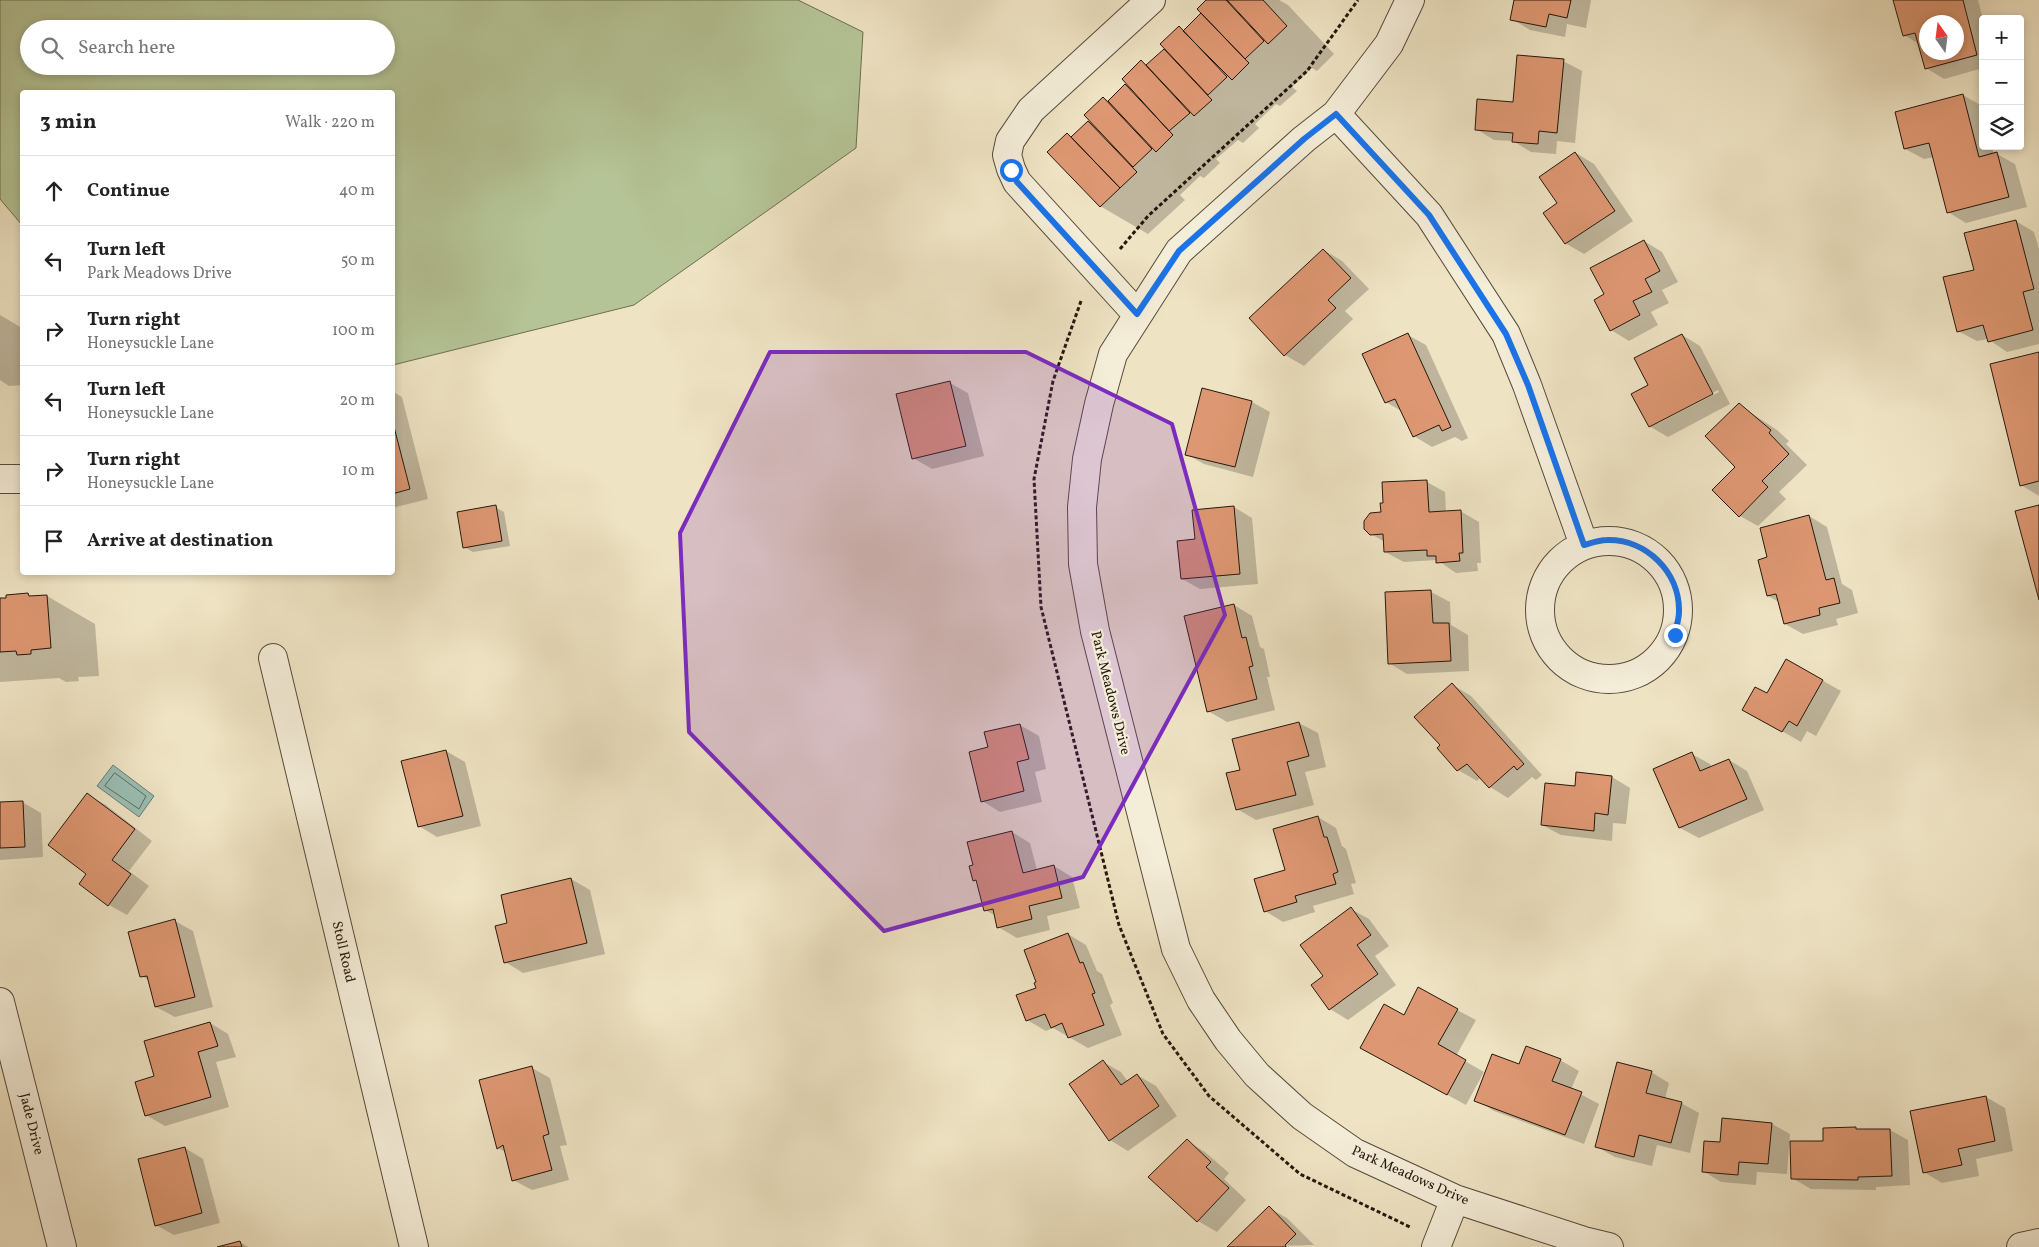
<!DOCTYPE html>
<html lang="en">
<head>
<meta charset="utf-8">
<style>
  :root { --surface:#fff; --page:#f2f2f2; --text:#222; --muted:#767676; --line:#e0e0e0 }
  body { margin:0; font-family:Vollkorn,serif; background:var(--page); color:var(--text) }
  .controls { position:absolute; right:15px; top:15px; display:grid; overflow:hidden; border-radius:5px; box-shadow:0 2px 8px #0003 }
  .controls button { width:45px; height:45px; display:grid; place-items:center; padding:0; border:0; border-bottom:1px solid var(--line); background:var(--surface); color:var(--text); font:25px sans-serif }
  .compass { position:absolute; left:1919px; top:15px; width:45px; height:45px; border-radius:50%; background:var(--surface); box-shadow:0 2px 8px #0003; rotate:346deg }
  .stop { position:absolute; width:15px; height:15px; margin:-11px; border:4px solid #1a73e8; border-radius:50%; background:#fff }
  .stop.end { background:#1a73e8; border-color:#fff; box-shadow:0 1px 5px #0008 }
  .list { margin:0; padding:0; list-style:none }
  h2 { display:flex; justify-content:space-between; align-items:center; height:65px; margin:0; padding:0 20px; font-size:21px }
  h2 small { font-size:16px; font-weight:400; color:var(--muted) }
  .list li { display:grid; grid-template-columns:32px 1fr auto; gap:15px; align-items:center; box-sizing:border-box; height:70px; padding:0 20px; border-top:1px solid var(--line) }
  .list b { display:block; font-size:19px; white-space:nowrap }
  .list p { margin:0; font-size:16px; white-space:nowrap; color:var(--muted) }
  .list em { font-size:16px; font-style:normal; color:var(--muted) }
  .icon { flex:none; width:28px; height:28px; fill:none; stroke:currentColor; stroke-width:2; stroke-linecap:round; stroke-linejoin:round }
  .map { position:relative; flex:none; width:2039px; height:1247px; overflow:hidden }
  .search { position:absolute; background:var(--surface); box-shadow:0 2px 8px #0003; left:20px; top:20px; width:375px; height:55px; display:flex; align-items:center; gap:12px; box-sizing:border-box; padding:0 18px; border-radius:28px; color:var(--muted); font-size:19px }
  .panel { position:absolute; background:var(--surface); box-shadow:0 2px 8px #0003; left:20px; top:90px; width:375px; height:485px; border-radius:5px }
  .map>svg:first-child { display:block }
</style>
</head>
<body>
<div class="map">
<svg width="2039" height="1247" viewBox="0 0 2039 1247">
  <rect width="100%" height="100%" fill="#eee3c3"/>
  <filter id="stains"><feTurbulence type="fractalNoise" baseFrequency=".004" numOctaves="4"/><feColorMatrix values="0 0 0 0 .2 0 0 0 0 .09 0 0 0 0 .02 0 0 0 .5 -.17"/></filter>
  <radialGradient id="worn" r=".72"><stop offset=".6" stop-color="#630" stop-opacity="0"/><stop offset="1" stop-color="#630" stop-opacity=".3"/></radialGradient>
  <path fill="#b5c496" stroke="#6d6e51" fill-rule="evenodd" d="M 0,0 L 798,0 L 863,32 L 856,148 L 634,305 L 393,365 L 392,92 L 22,92 L 22,225 L 0,199 ZM 29,29 L 386,29 L 386,66 L 29,66 Z"/>
  <path fill="#99beb3" stroke="#6b7b70" d="M 113,765 L 154,796 L 139,817 L 97,786 Z"/>
  <path fill="#0003" fill-rule="evenodd" d="M 1208,0 L 1279,0 L 1288,5 L 1334,54 L 1317,71 L 1312,68 L 1292,87 L 1297,91 L 1280,106 L 1276,104 L 1255,124 L 1259,128 L 1243,143 L 1238,140 L 1216,159 L 1220,163 L 1204,178 L 1200,176 L 1180,195 L 1185,200 L 1148,234 L 1100,206 L 1067,134 L 1073,138 L 1091,121 L 1104,98 L 1109,101 L 1126,86 L 1133,90 L 1142,62 L 1148,65 L 1166,49 L 1180,28 L 1185,31 L 1203,13 Z
    M 1516,0 L 1591,0 L 1586,28 L 1567,24 L 1565,37 L 1530,30 L 1512,19 Z
    M 1895,0 L 1978,0 L 1983,19 L 1983,68 L 1944,79 L 1926,68 L 1919,44 L 1904,35 ZM 1926,22 L 1956,22 L 1956,52 L 1926,52 Z
    M 1563,61 L 1582,71 L 1575,143 L 1557,141 L 1556,154 L 1531,152 L 1513,141 L 1494,140 L 1476,129 L 1514,103 Z
    M 1963,95 L 1982,106 L 1983,146 L 1992,146 L 1994,155 L 1997,154 L 2015,164 L 2027,207 L 1966,223 L 1948,212 L 1934,157 L 1924,159 L 1905,149 Z
    M 1576,153 L 1594,164 L 1633,221 L 1584,254 L 1565,243 L 1559,204 Z
    M 2016,221 L 2034,232 L 2039,249 L 2039,344 L 2007,352 L 1988,339 L 1977,341 L 1958,331 L 1975,271 Z
    M 1644,241 L 1662,252 L 1678,282 L 1662,290 L 1669,303 L 1651,312 L 1658,325 L 1629,341 L 1611,330 L 1605,295 Z
    M 1324,250 L 1342,261 L 1369,289 L 1345,311 L 1353,319 L 1304,366 L 1285,355 L 1251,318 Z
    M 0,315 L 22,328 L 22,385 L 9,386 L 0,380 Z
    M 1408,335 L 1426,345 L 1468,438 L 1462,441 L 1455,437 L 1432,447 L 1414,436 L 1403,412 L 1386,402 Z
    M 1682,335 L 1700,346 L 1730,404 L 1668,437 L 1649,426 L 1650,386 ZM 1718,390 L 1719,392 L 1658,423 L 1658,421 Z
    M 2039,353 L 2039,496 L 2021,485 Z
    M 950,383 L 968,393 L 984,456 L 932,469 L 913,458 Z
    M 392,391 L 402,397 L 428,499 L 392,508 Z
    M 1252,402 L 1270,412 L 1253,477 L 1204,464 L 1186,454 Z
    M 1739,405 L 1777,430 L 1789,441 L 1786,444 L 1807,465 L 1779,492 L 1786,499 L 1758,526 L 1740,516 L 1737,467 Z
    M 1427,482 L 1445,492 L 1446,512 L 1460,511 L 1479,522 L 1481,563 L 1477,563 L 1478,571 L 1456,573 L 1437,560 L 1404,562 L 1385,552 L 1385,542 L 1371,534 L 1382,514 Z
    M 495,507 L 504,512 L 510,546 L 473,552 L 464,547 Z
    M 1234,507 L 1252,518 L 1258,584 L 1200,589 L 1182,579 L 1197,540 Z
    M 1809,516 L 1827,527 L 1842,584 L 1852,590 L 1858,613 L 1836,619 L 1838,625 L 1803,634 L 1785,624 L 1779,602 L 1768,596 L 1769,558 Z
    M 1431,592 L 1450,602 L 1451,625 L 1468,635 L 1469,671 L 1407,674 L 1389,663 L 1386,593 Z
    M 28,595 L 32,597 L 47,596 L 95,624 L 99,676 L 78,677 L 79,681 L 66,682 L 59,678 L 0,682 L 0,599 Z
    M 1234,605 L 1252,616 L 1260,647 L 1264,649 L 1270,677 L 1267,677 L 1275,710 L 1227,722 L 1208,711 Z
    M 1786,660 L 1841,691 L 1816,736 L 1807,731 L 1801,742 L 1744,709 L 1767,695 Z
    M 1453,685 L 1471,696 L 1542,775 L 1536,780 L 1532,777 L 1508,798 L 1490,787 L 1481,777 L 1477,781 L 1458,770 L 1439,748 L 1441,746 Z
    M 1299,723 L 1318,733 L 1326,767 L 1305,772 L 1314,805 L 1256,820 L 1237,809 L 1242,771 L 1234,740 Z
    M 1020,725 L 1039,736 L 1046,769 L 1035,772 L 1042,802 L 1000,812 L 982,801 Z
    M 446,751 L 465,762 L 481,826 L 437,837 L 419,826 Z
    M 1692,754 L 1710,764 L 1712,768 L 1729,760 L 1747,771 L 1764,810 L 1699,838 L 1680,828 L 1655,770 Z
    M 1577,774 L 1612,777 L 1630,788 L 1626,824 L 1613,823 L 1612,841 L 1561,835 L 1542,825 L 1576,787 Z
    M 87,795 L 106,805 L 152,841 L 129,871 L 149,886 L 127,915 L 109,905 L 88,873 Z
    M 22,802 L 41,813 L 43,857 L 0,860 L 0,803 Z
    M 1318,817 L 1336,828 L 1342,846 L 1346,849 L 1356,883 L 1351,884 L 1354,894 L 1313,906 L 1315,912 L 1283,922 L 1265,911 Z
    M 1012,832 L 1030,843 L 1037,870 L 1054,866 L 1072,877 L 1080,908 L 1047,916 L 1050,930 L 1017,938 L 998,927 L 996,916 L 985,910 L 978,883 L 974,880 L 974,866 Z
    M 571,879 L 590,890 L 605,954 L 523,973 L 505,962 L 509,924 Z
    M 1351,909 L 1369,919 L 1389,946 L 1375,956 L 1396,985 L 1348,1020 L 1330,1009 L 1312,986 L 1325,976 Z
    M 175,921 L 193,931 L 213,1007 L 175,1017 L 156,1007 L 150,981 L 142,976 Z
    M 1068,934 L 1086,945 L 1097,971 L 1102,974 L 1113,1003 L 1110,1005 L 1122,1035 L 1088,1048 L 1053,1028 L 1046,1031 L 1027,1020 L 1038,988 Z
    M 1457,1010 L 1476,1020 L 1456,1056 L 1484,1072 L 1466,1105 L 1380,1058 L 1404,1017 Z
    M 210,1023 L 228,1034 L 236,1057 L 216,1062 L 229,1107 L 165,1126 L 146,1115 L 155,1077 Z
    M 1560,1060 L 1579,1071 L 1571,1089 L 1599,1104 L 1584,1144 L 1494,1111 L 1476,1100 L 1520,1066 Z
    M 1103,1062 L 1121,1072 L 1128,1082 L 1137,1075 L 1156,1086 L 1177,1116 L 1128,1151 L 1110,1140 Z
    M 532,1068 L 550,1078 L 567,1145 L 560,1146 L 569,1180 L 532,1190 L 513,1180 L 507,1153 L 498,1148 Z
    M 1651,1072 L 1669,1083 L 1665,1099 L 1681,1103 L 1699,1113 L 1690,1153 L 1657,1145 L 1652,1166 L 1615,1157 L 1597,1147 Z
    M 1986,1097 L 2005,1108 L 2013,1151 L 1976,1159 L 1979,1176 L 1942,1183 L 1924,1172 Z
    M 1724,1119 L 1772,1124 L 1790,1134 L 1787,1174 L 1757,1172 L 1756,1185 L 1721,1182 L 1703,1171 L 1722,1144 Z
    M 1890,1130 L 1908,1140 L 1910,1185 L 1876,1187 L 1876,1190 L 1811,1189 L 1792,1178 L 1825,1142 Z
    M 1187,1141 L 1205,1152 L 1229,1173 L 1224,1179 L 1246,1200 L 1217,1232 L 1198,1221 L 1150,1177 Z
    M 185,1148 L 203,1159 L 220,1223 L 174,1235 L 156,1225 Z
    M 1269,1208 L 1287,1218 L 1314,1245 L 1229,1247 Z
    M 240,1242 L 248,1247 L 222,1247 Z"/>
  <g fill="none" stroke-linecap="round" stroke-linejoin="round">
    <path stroke="#5f6a60" stroke-width="1" d="M 115,773 L 146,796 L 139,809 L 105,786 Z"/>
  </g>
  <path fill="#dd9772" stroke="#25170c" fill-rule="evenodd" d="M 1206,0 L 1226,0 L 1264,41 L 1245,59 L 1197,9 Z
    M 1227,0 L 1263,0 L 1287,26 L 1268,44 Z
    M 1514,0 L 1571,0 L 1567,18 L 1549,14 L 1546,27 L 1510,20 Z
    M 1893,0 L 1963,0 L 1977,55 L 1925,69 L 1915,33 L 1903,36 ZM 1926,22 L 1956,22 L 1956,52 L 1926,52 Z
    M 1201,13 L 1249,63 L 1232,80 L 1183,31 Z
    M 1179,26 L 1227,77 L 1208,95 L 1160,44 Z
    M 1164,49 L 1212,100 L 1194,116 L 1146,65 Z
    M 1517,55 L 1564,59 L 1557,133 L 1539,131 L 1538,144 L 1512,142 L 1513,133 L 1475,130 L 1477,99 L 1513,102 Z
    M 1141,60 L 1190,113 L 1169,131 L 1122,79 Z
    M 1125,84 L 1173,135 L 1156,152 L 1108,101 Z
    M 1963,94 L 1979,157 L 1997,152 L 2009,197 L 1947,213 L 1929,143 L 1904,149 L 1895,112 Z
    M 1103,97 L 1152,149 L 1133,167 L 1084,115 Z
    M 1088,121 L 1137,172 L 1120,188 L 1071,137 Z
    M 1067,133 L 1120,188 L 1100,207 L 1047,152 Z
    M 1575,152 L 1615,211 L 1565,244 L 1543,213 L 1557,203 L 1539,177 Z
    M 2016,220 L 2034,289 L 2023,292 L 2033,330 L 1988,342 L 1983,325 L 1957,332 L 1943,277 L 1974,270 L 1964,233 Z
    M 1644,240 L 1660,271 L 1645,279 L 1652,292 L 1633,301 L 1640,315 L 1610,331 L 1594,300 L 1604,294 L 1590,268 Z
    M 1323,249 L 1351,278 L 1328,300 L 1336,308 L 1284,356 L 1249,318 Z
    M 1408,333 L 1451,427 L 1442,431 L 1439,425 L 1413,437 L 1395,399 L 1385,403 L 1362,354 Z
    M 1682,334 L 1713,394 L 1649,427 L 1631,394 L 1648,385 L 1634,358 Z
    M 2039,352 L 2039,481 L 2020,486 L 1990,364 Z
    M 950,381 L 966,446 L 912,459 L 896,394 Z
    M 1202,388 L 1252,401 L 1235,467 L 1185,455 Z
    M 1739,403 L 1771,430 L 1769,433 L 1789,454 L 1762,481 L 1768,487 L 1739,517 L 1712,490 L 1735,467 L 1705,436 Z
    M 392,419 L 410,489 L 392,494 Z
    M 1427,480 L 1429,512 L 1461,510 L 1463,553 L 1459,553 L 1460,561 L 1436,563 L 1436,556 L 1427,556 L 1427,550 L 1384,552 L 1383,534 L 1370,535 L 1364,529 L 1364,521 L 1370,513 L 1381,512 L 1380,503 L 1383,503 L 1382,482 Z
    M 496,505 L 502,541 L 463,548 L 457,512 Z
    M 2039,505 L 2039,600 L 2015,511 Z
    M 1234,506 L 1240,574 L 1181,579 L 1177,541 L 1195,539 L 1192,510 Z
    M 1809,515 L 1826,580 L 1834,578 L 1840,603 L 1819,608 L 1820,615 L 1784,624 L 1776,594 L 1767,596 L 1758,560 L 1767,557 L 1760,528 Z
    M 1431,590 L 1433,623 L 1449,623 L 1451,661 L 1388,664 L 1385,592 Z
    M 28,593 L 29,596 L 47,595 L 51,648 L 31,650 L 31,654 L 17,655 L 16,651 L 0,652 L 0,598 L 6,598 L 6,595 Z
    M 1234,604 L 1242,638 L 1246,637 L 1253,666 L 1249,667 L 1257,699 L 1207,712 L 1184,616 Z
    M 1786,659 L 1823,680 L 1797,726 L 1789,721 L 1782,732 L 1742,710 L 1755,687 L 1767,693 Z
    M 1452,683 L 1524,764 L 1517,770 L 1514,766 L 1489,788 L 1467,764 L 1457,771 L 1437,748 L 1440,745 L 1414,717 Z
    M 1299,722 L 1309,756 L 1287,762 L 1296,795 L 1236,810 L 1226,773 L 1240,770 L 1232,739 Z
    M 1020,724 L 1029,759 L 1017,762 L 1024,791 L 981,802 L 969,752 L 988,747 L 984,732 Z
    M 446,750 L 463,816 L 418,827 L 401,761 Z
    M 1692,752 L 1700,771 L 1729,759 L 1747,799 L 1679,828 L 1653,769 Z
    M 1576,772 L 1612,776 L 1608,815 L 1595,813 L 1594,831 L 1541,825 L 1545,783 L 1575,786 Z
    M 87,793 L 135,829 L 112,860 L 131,874 L 108,906 L 79,884 L 86,874 L 48,845 Z
    M 23,801 L 25,847 L 0,848 L 0,802 Z
    M 1318,816 L 1324,837 L 1327,837 L 1338,872 L 1333,874 L 1336,884 L 1295,896 L 1297,902 L 1264,912 L 1254,879 L 1285,870 L 1273,829 Z
    M 1012,831 L 1023,873 L 1054,865 L 1062,898 L 1029,906 L 1032,919 L 997,928 L 993,909 L 984,911 L 976,880 L 973,881 L 969,866 L 973,865 L 967,842 Z
    M 571,878 L 587,943 L 504,963 L 495,926 L 507,923 L 501,895 Z
    M 1351,907 L 1371,935 L 1357,945 L 1378,974 L 1329,1010 L 1311,985 L 1323,976 L 1300,945 Z
    M 175,919 L 195,997 L 155,1007 L 147,976 L 140,977 L 128,932 Z
    M 1068,933 L 1080,963 L 1083,962 L 1095,993 L 1092,994 L 1104,1025 L 1068,1038 L 1062,1023 L 1051,1028 L 1045,1014 L 1026,1021 L 1016,995 L 1036,988 L 1034,983 L 1036,982 L 1024,950 Z
    M 1418,987 L 1458,1009 L 1438,1044 L 1466,1060 L 1447,1095 L 1360,1048 L 1384,1004 L 1404,1015 Z
    M 210,1022 L 218,1046 L 198,1052 L 211,1097 L 145,1116 L 135,1082 L 154,1076 L 144,1041 Z
    M 1526,1046 L 1561,1059 L 1552,1081 L 1582,1092 L 1565,1135 L 1474,1101 L 1492,1054 L 1519,1064 Z
    M 1103,1060 L 1121,1085 L 1137,1074 L 1159,1106 L 1109,1141 L 1069,1084 Z
    M 1617,1062 L 1652,1071 L 1646,1093 L 1682,1102 L 1671,1143 L 1639,1135 L 1634,1157 L 1595,1147 Z
    M 532,1066 L 549,1134 L 543,1136 L 552,1170 L 512,1181 L 503,1145 L 497,1149 L 479,1080 Z
    M 1986,1096 L 1995,1141 L 1958,1149 L 1962,1165 L 1923,1173 L 1910,1111 Z
    M 1722,1118 L 1772,1123 L 1768,1164 L 1739,1162 L 1738,1175 L 1702,1172 L 1704,1141 L 1720,1142 Z
    M 1856,1127 L 1856,1129 L 1890,1129 L 1892,1176 L 1858,1177 L 1858,1180 L 1791,1179 L 1790,1141 L 1823,1141 L 1823,1128 Z
    M 1187,1139 L 1211,1162 L 1206,1167 L 1229,1188 L 1197,1222 L 1148,1177 Z
    M 185,1147 L 202,1213 L 155,1226 L 138,1159 Z
    M 1269,1206 L 1296,1234 L 1285,1245 L 1286,1247 L 1227,1247 Z
    M 240,1241 L 242,1247 L 217,1247 Z"/>
  <g fill="none" stroke-linecap="round" stroke-linejoin="round">
    <g stroke="#574a3a" stroke-width="30">
      <path id="street" d="M 1410,0 L 1389,44 L 1336,114 L 1304,139 L 1179,251 L 1113,354 L 1099,404 L 1087,459 L 1082,507 L 1083,564 L 1095,631 L 1176,949 L 1201,1000 L 1228,1040 L 1257,1075 L 1302,1116 L 1355,1153 L 1455,1199 L 1584,1241 L 1609,1247
        M 1336,114 L 1429,215 L 1506,334 L 1527,385 L 1584,545
        M 1137,314 L 1017,182 L 1011,169 L 1007,155 L 1010,141 L 1031,110 L 1151,0
        M 0,479 L 22,479
        M1540 610a69 69 0 1 1 138 0a69 69 0 1 1-138 0Z
        M 273,658 L 414,1247
        M 0,1002 L 62,1247
        M 1436,1247 L 1455,1199
        M 2021,1247 L 2039,1243"/>
    </g>
    <path stroke="#25170c" stroke-width="3" stroke-dasharray="4 2.5" stroke-linecap="butt" d="M 1120,249 L 1148,216 L 1307,71 L 1358,0
      M 1081,301 L 1053,381 L 1034,479 L 1041,607 L 1119,925 L 1163,1034 L 1209,1096 L 1300,1174 L 1410,1227"/>
    <use href="#street" stroke="#f4edd8" stroke-width="28"/>
  </g>
  <g fill="none" stroke-linecap="round" stroke-linejoin="round">
    <path stroke="#1a73e8" stroke-width="6" d="M 1011,170 L 1017,182 L 1137,314 L 1179,251 L 1304,139 L 1336,114 L 1429,215 L 1506,334 L 1528,385 L 1584,545 C 1591,543 1599,540 1607,540 C 1646,539 1680,572 1679,612 C 1679,619 1676,627 1675,635"/>
  </g>
  <path fill="#7b2cbf" fill-opacity="0.2" stroke="#7b2cbf" stroke-width="4" stroke-linejoin="round" d="M 770,352 L 1026,352 L 1172,424 L 1225,615 L 1083,877 L 884,931 L 689,732 L 680,533 Z"/>
  <g text-anchor="middle" dominant-baseline="central" stroke-width="4.5" stroke-linejoin="round" paint-order="stroke">
    <g font-size="14" fill="#25170c" stroke="#f4edd8">
      <text transform="translate(1110 693) rotate(76)">Park Meadows Drive</text>
      <text transform="translate(343 952) rotate(77)">Stoll Road</text>
      <text transform="translate(31 1124) rotate(76)">Jade Drive</text>
      <text transform="translate(1410 1176) rotate(24)">Park Meadows Drive</text>
    </g>
  </g>
  <rect width="100%" height="100%" filter="url(#stains)"/>
  <rect width="100%" height="100%" fill="url(#worn)"/>
</svg>
<div class="controls">
<button>+</button>
<button>−</button>
<button><svg class="icon" aria-label="layers" viewBox="0 0 24 24"><path d="M12 4l9 5-9 5-9-5zM3 14l9 5 9-5"/></svg></button>
</div>
<svg class="compass" viewBox="-18 -18 36 36"><path d="M0-13l5 13h-10z" fill="#e53935"/><path d="M0 13l5-13h-10z" fill="#767676"/></svg>
<div class="stop" style="left:1011px;top:170px"></div>
<div class="stop end" style="left:1675px;top:635px"></div>
<div class="search"><svg class="icon" aria-label="search" viewBox="0 0 24 24"><circle cx="10" cy="10" r="6"/><path d="M15 15l6 6"/></svg>Search here</div>
<section class="panel">
<h2>3 min<small>Walk · 220 m</small></h2>
<ul class="list">
<li><svg class="icon" aria-label="ahead" viewBox="0 0 24 24"><path d="M12 20V5M6 11l6-6 6 6"/></svg><div><b>Continue</b></div><em>40 m</em></li>
<li><svg class="icon" aria-label="left" viewBox="0 0 24 24"><path d="M17 20v-9H6M10 6l-5 5 5 5"/></svg><div><b>Turn left</b><p>Park Meadows Drive</p></div><em>50 m</em></li>
<li><svg class="icon" aria-label="right" viewBox="0 0 24 24"><path d="M7 20v-9h11M14 6l5 5-5 5"/></svg><div><b>Turn right</b><p>Honeysuckle Lane</p></div><em>100 m</em></li>
<li><svg class="icon" aria-label="left" viewBox="0 0 24 24"><path d="M17 20v-9H6M10 6l-5 5 5 5"/></svg><div><b>Turn left</b><p>Honeysuckle Lane</p></div><em>20 m</em></li>
<li><svg class="icon" aria-label="right" viewBox="0 0 24 24"><path d="M7 20v-9h11M14 6l5 5-5 5"/></svg><div><b>Turn right</b><p>Honeysuckle Lane</p></div><em>10 m</em></li>
<li><svg class="icon" aria-label="arrive" viewBox="0 0 24 24"><path d="M6 21V4h12l-3 4 3 4H6"/></svg><div><b>Arrive at destination</b></div></li>
</ul>
</section>
</div>
</body>
</html>
